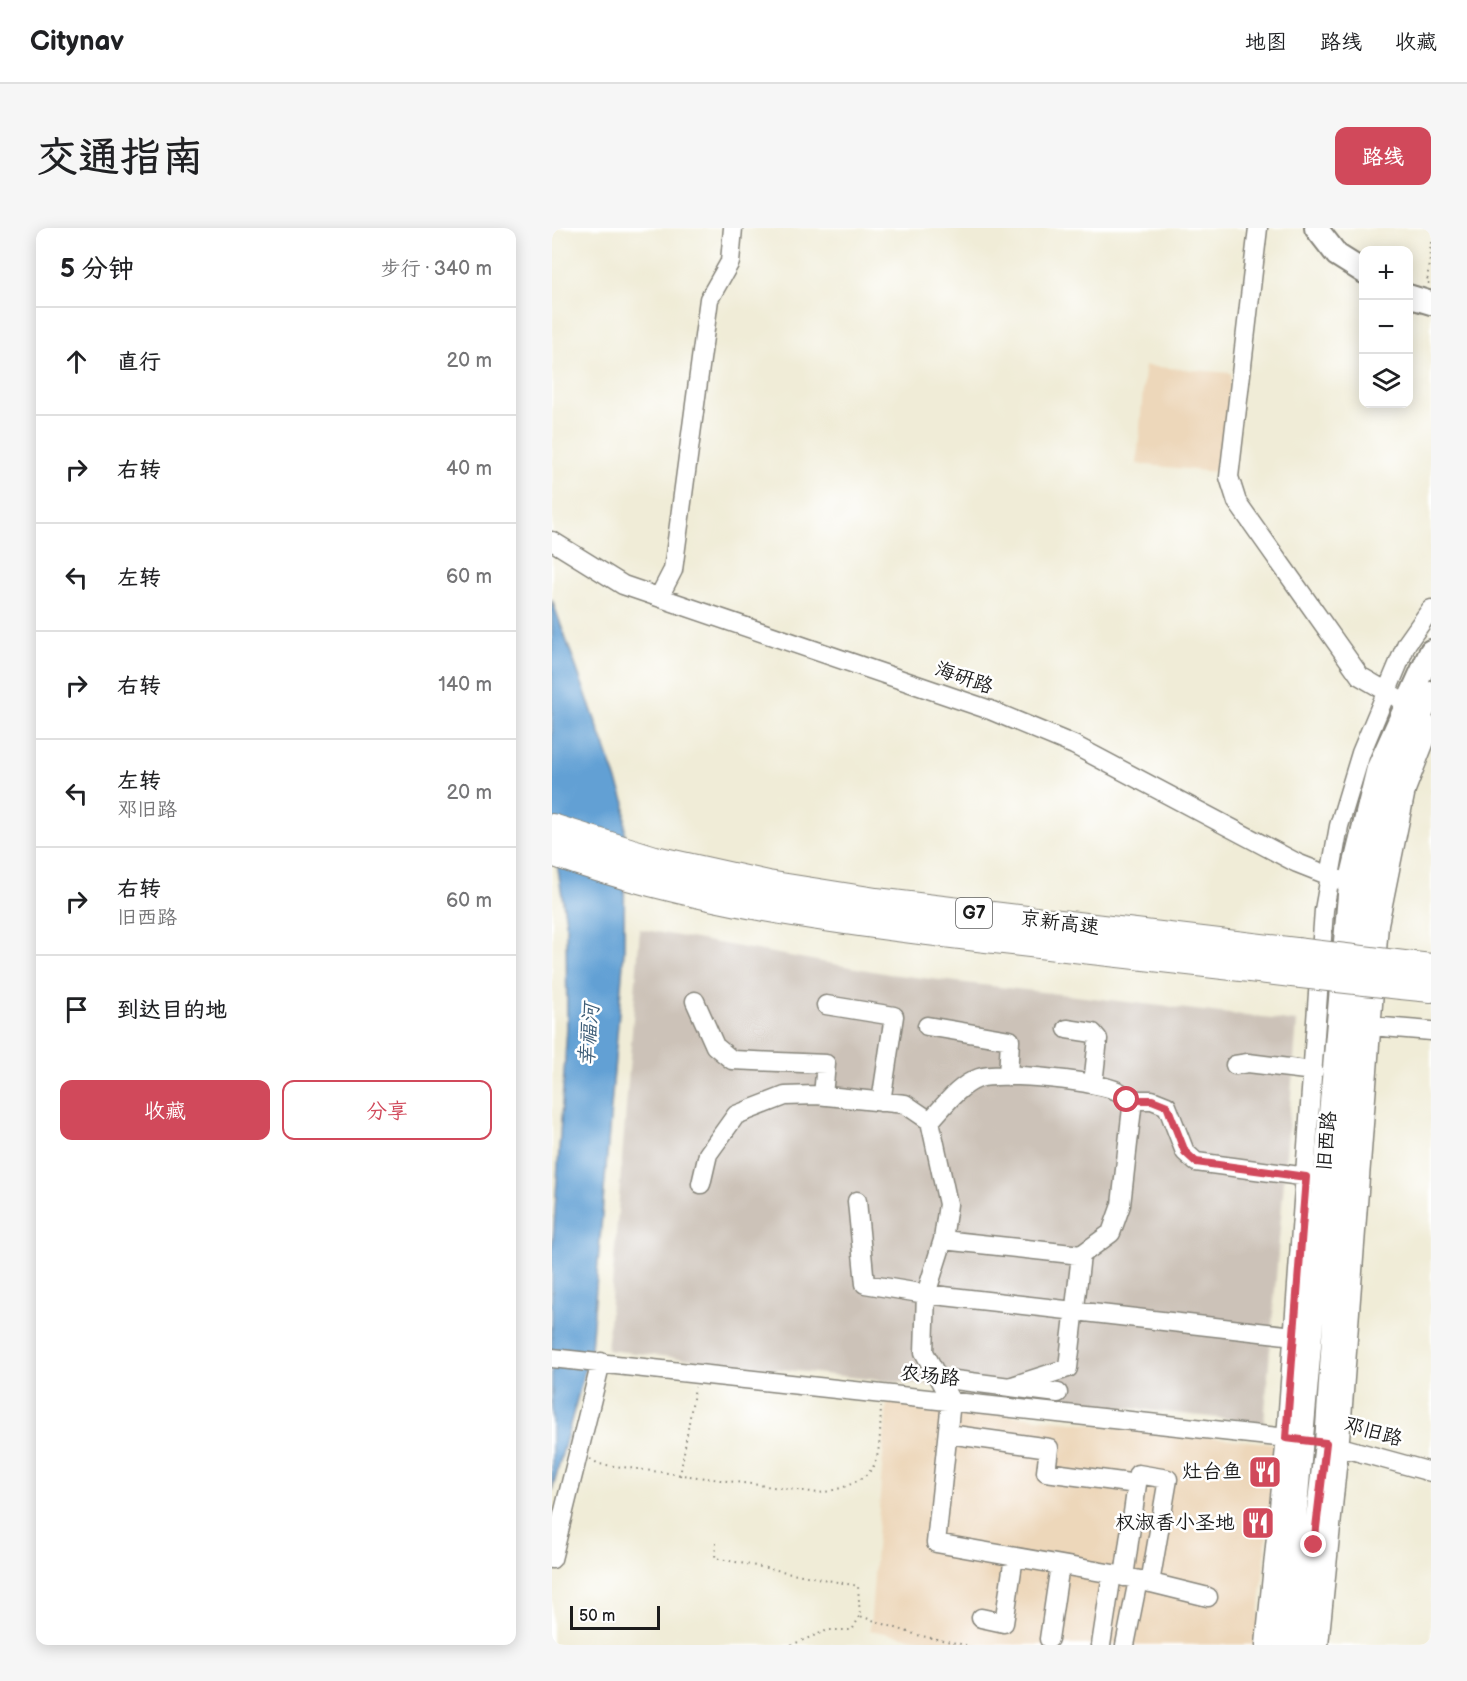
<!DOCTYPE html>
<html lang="zh">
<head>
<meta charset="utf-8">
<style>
  :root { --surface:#fff; --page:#f6f6f6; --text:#202124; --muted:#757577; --line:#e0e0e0; --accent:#d1495b }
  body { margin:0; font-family:"Balsamiq Sans","LXGW WenKai TC",sans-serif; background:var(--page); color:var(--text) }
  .controls { position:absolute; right:18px; top:18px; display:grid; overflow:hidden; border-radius:12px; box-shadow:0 3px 15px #0003 }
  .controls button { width:54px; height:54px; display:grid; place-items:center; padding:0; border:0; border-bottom:2px solid var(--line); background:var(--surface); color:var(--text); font:30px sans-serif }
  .scale { position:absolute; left:18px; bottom:15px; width:90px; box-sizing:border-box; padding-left:6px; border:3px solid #1c1c1c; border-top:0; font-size:16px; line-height:21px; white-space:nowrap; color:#1c1c1c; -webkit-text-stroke:4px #fff; paint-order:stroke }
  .stop { position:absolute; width:18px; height:18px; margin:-14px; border:4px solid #d1495b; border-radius:50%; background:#fff }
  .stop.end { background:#d1495b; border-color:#fff; box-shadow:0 2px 6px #0008 }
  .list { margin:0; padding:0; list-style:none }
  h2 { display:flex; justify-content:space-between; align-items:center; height:78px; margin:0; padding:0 24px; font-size:26px }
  h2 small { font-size:20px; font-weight:400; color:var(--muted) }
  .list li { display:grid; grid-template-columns:39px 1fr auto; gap:18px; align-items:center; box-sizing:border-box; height:108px; padding:0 24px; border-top:2px solid var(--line) }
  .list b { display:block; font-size:22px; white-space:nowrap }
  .list p { margin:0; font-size:20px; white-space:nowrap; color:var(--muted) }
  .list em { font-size:20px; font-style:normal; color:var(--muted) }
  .actions { display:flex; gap:12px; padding:18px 24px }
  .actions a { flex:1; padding:14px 0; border:2px solid var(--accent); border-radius:12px; text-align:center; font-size:21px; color:var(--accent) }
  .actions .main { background:var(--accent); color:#fff }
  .icon { flex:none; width:33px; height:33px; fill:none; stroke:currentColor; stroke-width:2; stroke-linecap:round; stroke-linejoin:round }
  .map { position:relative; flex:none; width:879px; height:1417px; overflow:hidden; border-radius:12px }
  header { display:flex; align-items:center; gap:36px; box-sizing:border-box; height:84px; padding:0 30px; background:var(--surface); border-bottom:2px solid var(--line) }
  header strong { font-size:28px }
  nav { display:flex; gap:33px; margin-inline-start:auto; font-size:21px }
  .intro { display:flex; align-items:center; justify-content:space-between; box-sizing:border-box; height:144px; padding:0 36px }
  h1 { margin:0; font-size:42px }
  .button { padding:15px 27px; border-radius:12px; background:var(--accent); color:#fff; font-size:21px; font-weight:700 }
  main { display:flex; gap:36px; padding:0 36px }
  aside { flex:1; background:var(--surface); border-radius:12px; box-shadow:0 3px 15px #0003 }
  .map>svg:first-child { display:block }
</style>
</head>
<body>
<header>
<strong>Citynav</strong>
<nav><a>地图</a><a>路线</a><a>收藏</a></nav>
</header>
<div class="intro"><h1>交通指南</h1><a class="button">路线</a></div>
<main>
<aside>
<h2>5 分钟<small>步行 · 340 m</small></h2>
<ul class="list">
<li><svg class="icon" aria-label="ahead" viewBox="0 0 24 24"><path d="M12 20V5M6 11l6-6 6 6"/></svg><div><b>直行</b></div><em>20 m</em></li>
<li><svg class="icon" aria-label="right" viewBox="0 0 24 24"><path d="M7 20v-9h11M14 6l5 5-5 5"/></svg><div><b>右转</b></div><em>40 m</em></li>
<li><svg class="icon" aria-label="left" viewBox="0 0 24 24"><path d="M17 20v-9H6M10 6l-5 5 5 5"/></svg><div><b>左转</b></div><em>60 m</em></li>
<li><svg class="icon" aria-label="right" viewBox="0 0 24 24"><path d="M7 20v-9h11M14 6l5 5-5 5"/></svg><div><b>右转</b></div><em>140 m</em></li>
<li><svg class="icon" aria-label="left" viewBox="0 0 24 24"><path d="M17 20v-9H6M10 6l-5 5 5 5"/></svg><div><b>左转</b><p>邓旧路</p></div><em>20 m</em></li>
<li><svg class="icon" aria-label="right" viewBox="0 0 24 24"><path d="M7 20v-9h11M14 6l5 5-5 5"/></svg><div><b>右转</b><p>旧西路</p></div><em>60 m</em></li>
<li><svg class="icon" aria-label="arrive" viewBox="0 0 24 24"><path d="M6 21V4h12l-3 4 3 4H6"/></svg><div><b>到达目的地</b></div></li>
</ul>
<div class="actions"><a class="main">收藏</a><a>分享</a></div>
</aside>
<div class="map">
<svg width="879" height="1417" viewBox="0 0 879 1417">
  <rect width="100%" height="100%" fill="#fff"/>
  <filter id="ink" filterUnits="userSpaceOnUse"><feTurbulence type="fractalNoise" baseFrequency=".0167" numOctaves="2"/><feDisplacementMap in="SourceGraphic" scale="12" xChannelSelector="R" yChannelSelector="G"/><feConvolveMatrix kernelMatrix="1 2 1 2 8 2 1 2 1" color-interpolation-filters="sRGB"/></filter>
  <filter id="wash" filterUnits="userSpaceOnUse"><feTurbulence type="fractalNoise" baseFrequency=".008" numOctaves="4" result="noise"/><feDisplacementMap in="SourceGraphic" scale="24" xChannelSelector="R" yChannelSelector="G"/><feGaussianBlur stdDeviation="1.35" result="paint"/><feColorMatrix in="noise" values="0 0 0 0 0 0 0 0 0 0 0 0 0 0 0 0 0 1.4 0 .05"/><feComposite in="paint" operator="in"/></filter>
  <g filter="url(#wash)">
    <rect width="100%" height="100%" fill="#f0ecd7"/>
    <path fill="#edd7ba" d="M 593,138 L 679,145 L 673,245 L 585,236 Z
      M 335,1174 L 724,1216 L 704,1417 L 398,1417 L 318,1402 Z"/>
    <path fill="#ccc2b8" d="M 88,701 L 337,746 L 745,794 L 712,1195 L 55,1122 Z"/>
    <path fill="#62a0d4" stroke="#3f5e78" stroke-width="1.5" d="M 0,372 L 73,575 L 72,723 L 39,1120 L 0,1263 L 0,1028 L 15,799 L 14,694 L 0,602 Z"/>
  </g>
  <g filter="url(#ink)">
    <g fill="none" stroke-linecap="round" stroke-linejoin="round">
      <g stroke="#86847a" stroke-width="21">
        <path id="minor" d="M 706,0 L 677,249 L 685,274 L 808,448 L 844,469
          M 0,313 L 71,357 L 438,482 L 522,517 L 745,635 L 788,652
          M 107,369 L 121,342 L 157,71 L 178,34 L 181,0
          M 143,773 L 163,818 L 180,832 L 274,836 L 271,867
          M 274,777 L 342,788 L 329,874
          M 375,798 L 458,812 L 456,848
          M 819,798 L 879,803
          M 515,801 L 541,805 L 546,811 L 541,856
          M 683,837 L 696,835 L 762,843
          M 575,872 L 600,872 L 615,878 L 633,924 L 644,934 L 763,950
          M 378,893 C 393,877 406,858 427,850 C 446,843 552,853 569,865 C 574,868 577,876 580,880 L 569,977 L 559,1005 L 529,1027
          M 149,956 L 156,926 L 184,887 L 233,868 L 265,867 L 353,876 L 378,893 L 396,976 L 391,1012 L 374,1066 L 372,1124 L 399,1173 L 384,1315 L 567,1347 L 656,1369
          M 305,973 L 313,1056 L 374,1066 L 751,1109
          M 391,1012 L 529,1027 L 516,1140 L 457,1159
          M 0,1130 L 744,1211
          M 387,1150 L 506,1165
          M 396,1206 L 497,1220 L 494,1244 L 585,1256 L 572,1349
          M 774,1215 L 879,1244
          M 585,1256 L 586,1246 L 616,1251 L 598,1355
          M 0,1331 L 49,1134
          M 429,1390 L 452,1395 L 462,1329
          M 497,1411 L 508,1337
          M 549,1417 L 560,1346
          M 573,1417 L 586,1352
          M 713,1417 L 734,1210 L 772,682 L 787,598 L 809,525 L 855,415 L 879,381
          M 767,1417 L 790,1190 L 827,696 L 854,562 L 879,498"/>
      </g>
      <g stroke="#86847a" stroke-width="26">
        <path id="major" d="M 764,0 L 785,27 L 812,44
          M 856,68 L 879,75
          M 732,1417 L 798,656 L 826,540 L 879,423
          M 750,1417 L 774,1215 L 809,692 L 829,596 L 846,538 L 879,465"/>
      </g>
      <g stroke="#86847a" stroke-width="28">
        <path id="highway" d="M 0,599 L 103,631 L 216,656 L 324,673 L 744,723
          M 0,625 C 140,675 288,694 434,711 C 536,722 638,734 740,746
          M 852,736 L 879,739
          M 849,758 L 879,761"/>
      </g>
      <path stroke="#86847a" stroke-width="2" stroke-dasharray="1.5 4.5" stroke-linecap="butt" d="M 879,14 L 875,55 L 879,55
        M 38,1231 L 47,1236 L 267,1265 C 286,1262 315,1254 323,1235 C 329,1220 328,1196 329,1179
        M 128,1248 L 143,1159
        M 164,1315 L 163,1330 L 306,1358 L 308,1388 L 365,1407 L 414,1417
        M 239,1417 L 276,1402 L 300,1402 L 308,1388"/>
      <use href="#minor" stroke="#fff" stroke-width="18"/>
      <use href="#major" stroke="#fff" stroke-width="22"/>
      <use href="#highway" stroke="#fff" stroke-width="26"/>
      <g stroke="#86847a" stroke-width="28" stroke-linecap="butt">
        <path id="highway-bridge" d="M 744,723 L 852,736
          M 740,746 L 849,758"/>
      </g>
      <use href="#highway-bridge" stroke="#fff" stroke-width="26"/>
    </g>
  </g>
  <g fill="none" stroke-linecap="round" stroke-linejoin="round" filter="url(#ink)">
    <path stroke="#d1495b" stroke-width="8" d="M 575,872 L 600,872 L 615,878 L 633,924 L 644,934 L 754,949 L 734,1210 L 774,1215 L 762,1317"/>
  </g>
  <defs>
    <g id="restaurant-square" transform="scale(1.725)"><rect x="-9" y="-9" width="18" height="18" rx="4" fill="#d1495b" stroke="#fff"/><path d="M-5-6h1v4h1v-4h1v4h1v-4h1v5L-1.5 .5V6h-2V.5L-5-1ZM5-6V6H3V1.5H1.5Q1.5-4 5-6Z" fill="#fff"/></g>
  </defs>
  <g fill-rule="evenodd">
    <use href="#restaurant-square" x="713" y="1244"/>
    <use href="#restaurant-square" x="706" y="1295"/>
  </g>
  <g text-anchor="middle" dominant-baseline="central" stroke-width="5" stroke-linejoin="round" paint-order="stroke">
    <rect fill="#fff" stroke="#606060" stroke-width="1.5" x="404" y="670" width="36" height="30" rx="4.5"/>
    <g font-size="18" font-weight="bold" fill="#1c1c1c">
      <text x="422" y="685">G7</text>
    </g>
    <g font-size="20" fill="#1c1c1c" stroke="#fff">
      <text transform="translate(412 450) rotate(19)">海研路</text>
      <text transform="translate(508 695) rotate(7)">京新高速</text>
      <text transform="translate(775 913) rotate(-85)">旧西路</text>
      <text transform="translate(378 1148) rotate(6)">农场路</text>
      <text transform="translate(821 1204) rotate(15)">邓旧路</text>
    </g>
    <g font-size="20" fill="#1c1c1c" stroke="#fff" text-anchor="end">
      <text x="690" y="1244">灶台鱼</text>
      <text x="683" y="1295">权淑香小圣地</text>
    </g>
    <g font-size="21" font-style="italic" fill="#3f5e78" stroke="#fff">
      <text transform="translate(37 807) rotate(-85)">幸福河</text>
    </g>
  </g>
</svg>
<div class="controls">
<button>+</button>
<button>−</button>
<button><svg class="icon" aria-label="layers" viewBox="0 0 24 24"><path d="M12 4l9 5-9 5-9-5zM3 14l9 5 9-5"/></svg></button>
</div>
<div class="scale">50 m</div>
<div class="stop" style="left:575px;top:872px"></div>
<div class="stop end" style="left:762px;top:1317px"></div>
</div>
</main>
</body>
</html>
